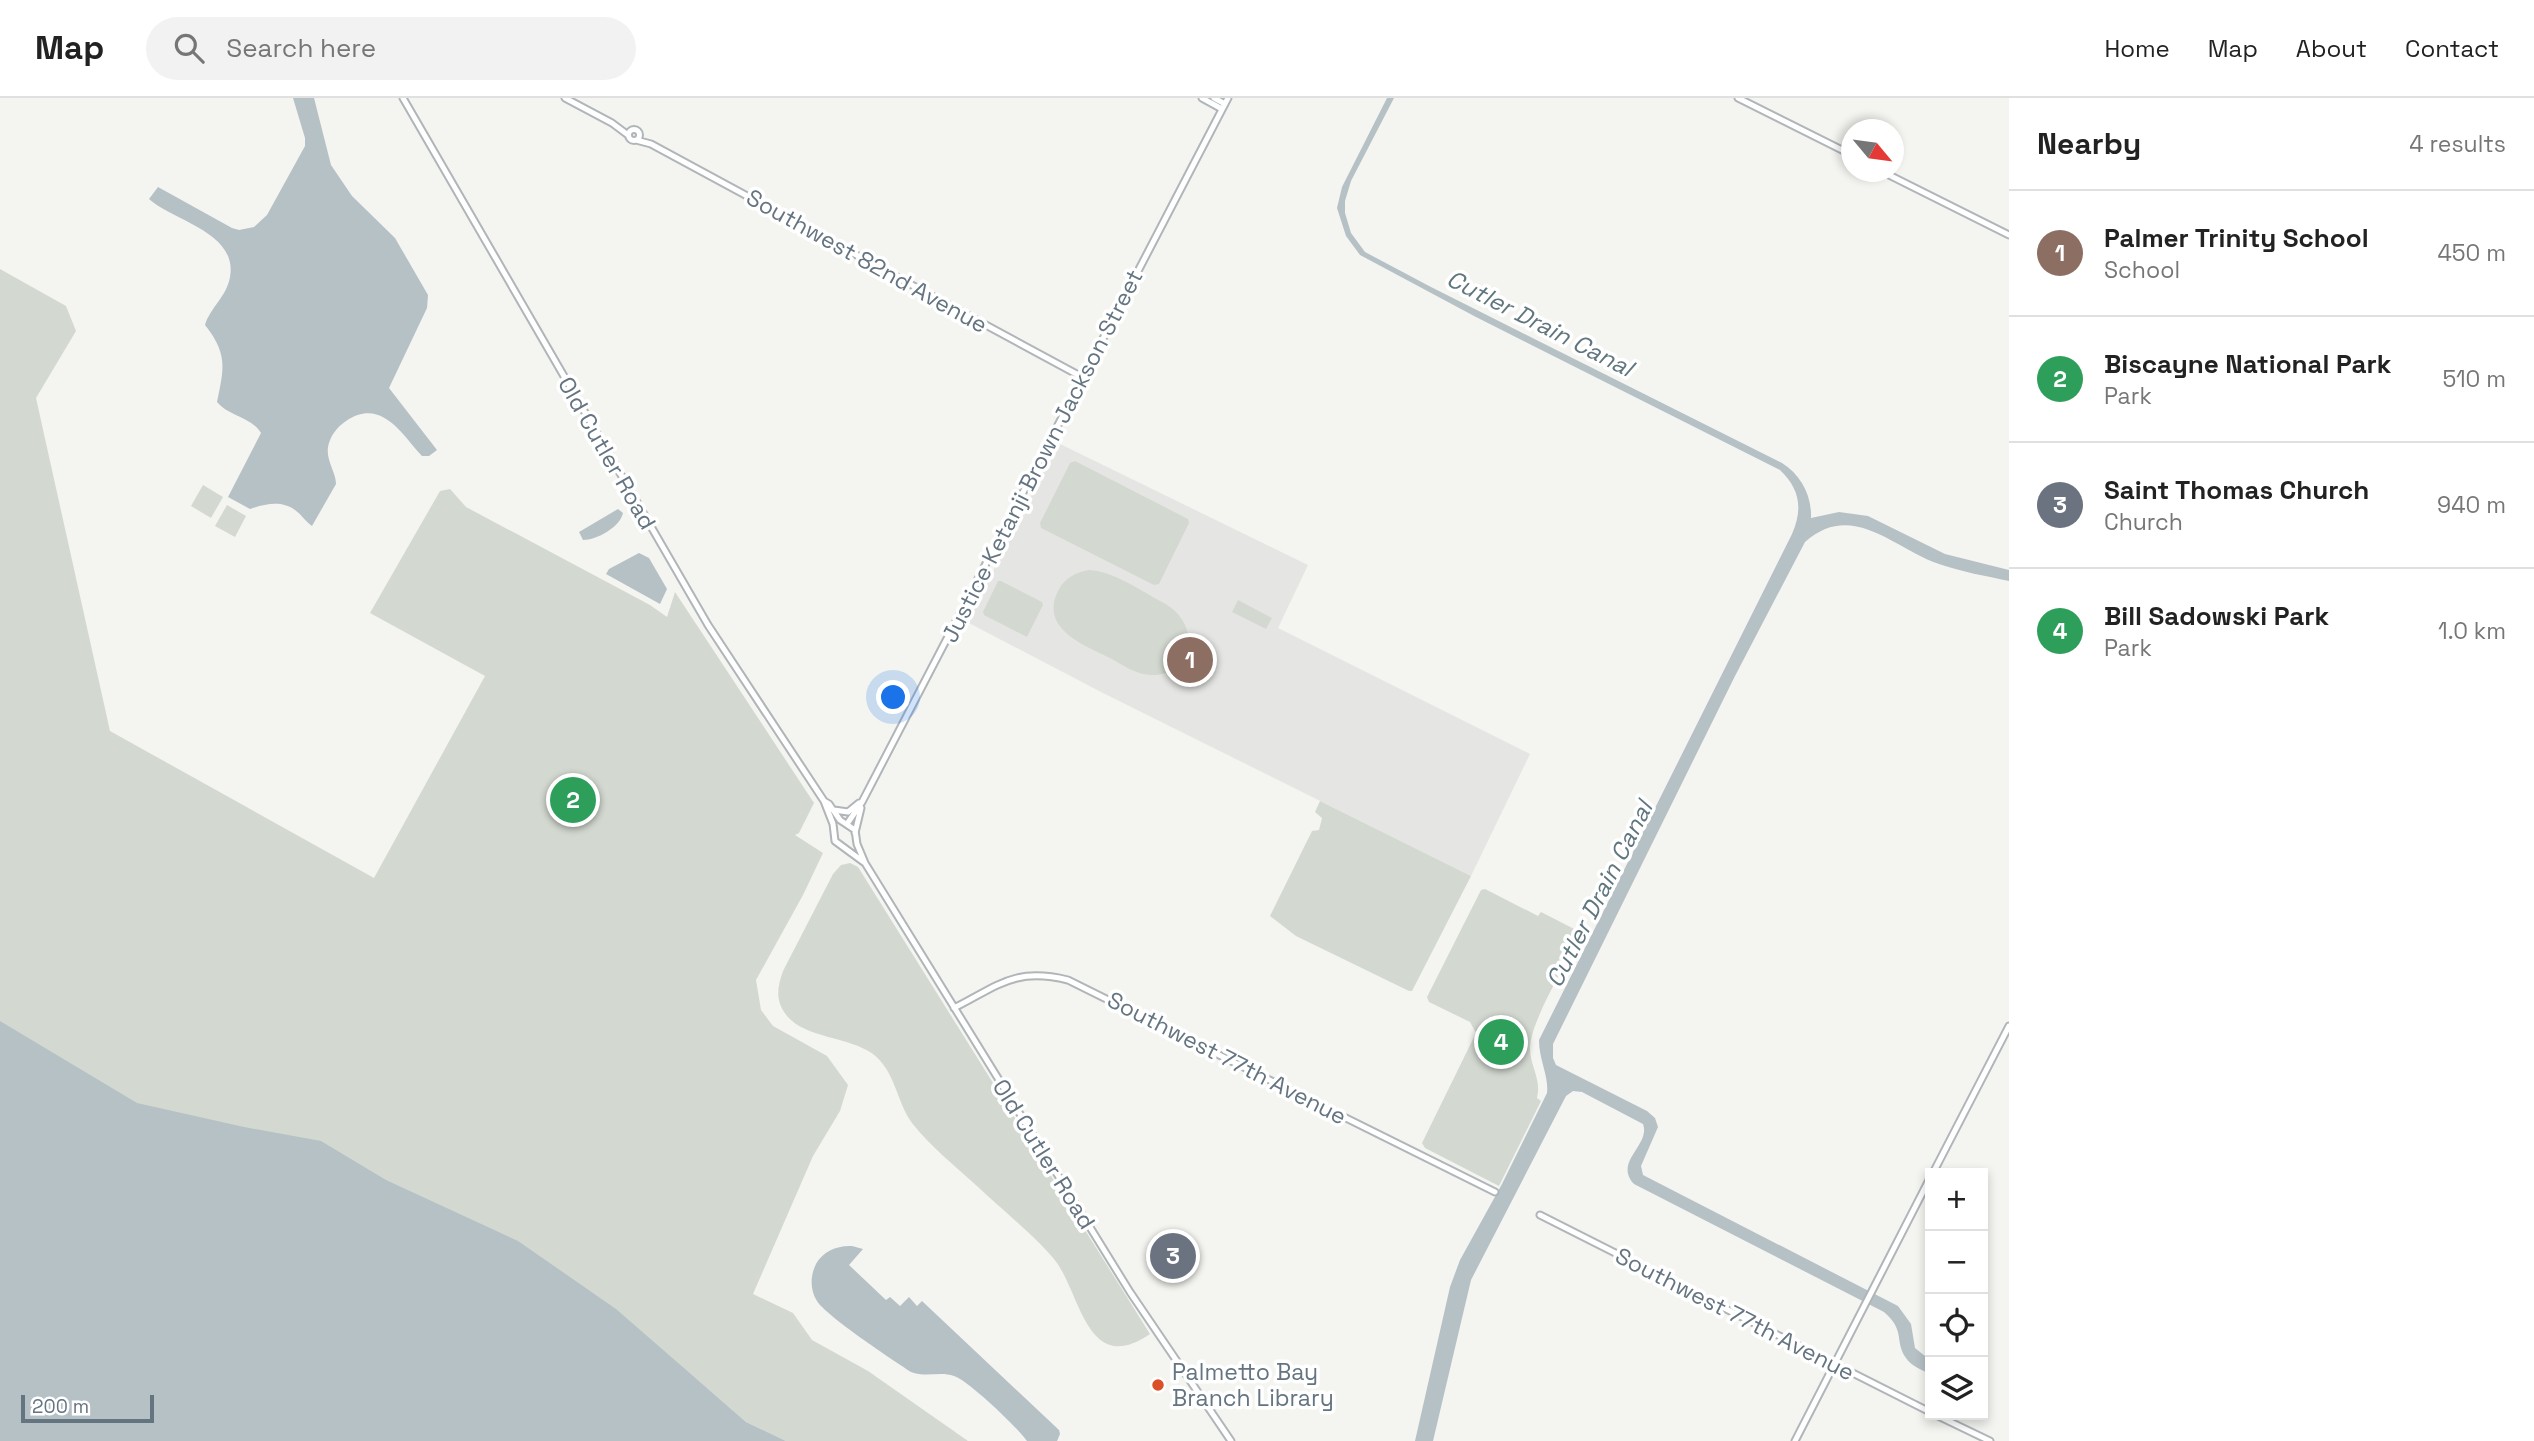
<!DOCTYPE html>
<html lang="en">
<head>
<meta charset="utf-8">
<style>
  :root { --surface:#fff; --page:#f2f2f2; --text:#222; --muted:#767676; --line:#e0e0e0; --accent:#0f766e }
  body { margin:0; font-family:"Space Grotesk",sans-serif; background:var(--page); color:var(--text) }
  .controls { position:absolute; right:21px; bottom:21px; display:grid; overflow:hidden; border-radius:0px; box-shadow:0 4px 10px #0003 }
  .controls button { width:63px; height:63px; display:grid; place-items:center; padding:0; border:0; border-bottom:2px solid var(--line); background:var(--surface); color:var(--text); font:35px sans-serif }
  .compass { position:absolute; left:1841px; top:21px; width:63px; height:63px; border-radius:50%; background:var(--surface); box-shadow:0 4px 10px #0003; rotate:119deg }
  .scale { position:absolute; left:21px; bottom:18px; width:133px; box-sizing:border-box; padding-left:7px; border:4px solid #647480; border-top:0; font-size:19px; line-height:24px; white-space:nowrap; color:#647480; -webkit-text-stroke:5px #fff; paint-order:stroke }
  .you { position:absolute; left:894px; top:600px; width:24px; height:24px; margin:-18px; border:5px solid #fff; border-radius:50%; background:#1a73e8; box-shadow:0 0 0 10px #1a73e833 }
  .badge { display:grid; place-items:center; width:46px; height:46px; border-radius:50%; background:var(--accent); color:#fff; font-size:23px; font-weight:700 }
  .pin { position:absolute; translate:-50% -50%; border:4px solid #fff; box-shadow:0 2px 7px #0006 }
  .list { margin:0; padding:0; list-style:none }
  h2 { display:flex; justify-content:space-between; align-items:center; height:91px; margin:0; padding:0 28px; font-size:30px }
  h2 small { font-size:23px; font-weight:400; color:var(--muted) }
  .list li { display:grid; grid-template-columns:46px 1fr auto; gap:21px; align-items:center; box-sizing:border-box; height:126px; padding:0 28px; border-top:2px solid var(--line) }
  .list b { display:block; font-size:26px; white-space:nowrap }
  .list p { margin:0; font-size:23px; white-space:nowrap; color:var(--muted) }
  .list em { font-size:23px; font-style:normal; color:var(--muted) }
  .icon { flex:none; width:38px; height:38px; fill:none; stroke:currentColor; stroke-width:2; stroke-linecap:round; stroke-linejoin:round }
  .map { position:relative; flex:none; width:2009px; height:1343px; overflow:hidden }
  header { display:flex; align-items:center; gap:42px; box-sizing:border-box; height:98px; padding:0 35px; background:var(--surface); border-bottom:2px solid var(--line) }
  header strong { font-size:33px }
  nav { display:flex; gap:38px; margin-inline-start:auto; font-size:24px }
  .search { width:490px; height:63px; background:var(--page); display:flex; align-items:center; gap:18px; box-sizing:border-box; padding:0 24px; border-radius:38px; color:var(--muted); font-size:26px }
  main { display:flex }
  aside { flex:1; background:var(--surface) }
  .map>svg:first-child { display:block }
</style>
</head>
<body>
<header>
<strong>Map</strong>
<div class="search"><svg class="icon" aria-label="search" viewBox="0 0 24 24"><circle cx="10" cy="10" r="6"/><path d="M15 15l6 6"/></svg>Search here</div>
<nav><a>Home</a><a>Map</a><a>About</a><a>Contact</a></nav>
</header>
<main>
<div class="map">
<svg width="2009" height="1343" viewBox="0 0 2009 1343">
  <rect width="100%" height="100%" fill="#f4f4f0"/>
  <path fill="#e5e6e4" d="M 1058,345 L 1308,467 L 1278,530 L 1530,656 L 1471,778 L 1101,594 L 967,524 Z"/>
  <path fill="#d3d9d0" d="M 0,171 L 66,208 L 76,233 L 36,300 L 110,633 L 374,780 L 485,578 L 370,515 L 440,393 L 450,391 L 466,409 L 650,507 L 667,519 L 675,494 L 814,705 L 799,735 L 795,737 L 823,755 L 803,797 L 756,882 L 761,912 L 773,928 L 827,958 L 848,987 L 840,1013 L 813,1058 L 753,1196 L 793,1215 L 812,1242 L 868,1273 L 968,1343 L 786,1343 L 746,1324 L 695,1280 L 0,1343 Z
    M 1075,363 L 1188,421 L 1189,425 L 1159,486 L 1154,487 L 1041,430 L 1040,425 L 1070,365 Z
    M 203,387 L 223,399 L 211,420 L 191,408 Z
    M 227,407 L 246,418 L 235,439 L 215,428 Z
    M 1089,472 C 1114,473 1141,493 1162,504 C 1203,525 1195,578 1151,577 C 1138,577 1124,568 1112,561 C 1086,548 1037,531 1059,491 C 1065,480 1076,474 1089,472 Z
    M 998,483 L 1001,483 L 1042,504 L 1043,507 L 1027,539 L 984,517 L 983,514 Z
    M 1238,502 L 1272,520 L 1266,531 L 1232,514 Z
    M 1320,703 L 1471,778 L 1412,893 L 1409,893 L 1296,838 L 1270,818 L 1312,733 L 1319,732 L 1322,720 L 1315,714 Z
    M 850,765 L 858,769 L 1150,1236 C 1086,1280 1081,1194 1054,1161 C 1034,1137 1000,1110 977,1088 C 955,1068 930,1048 912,1025 C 896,1003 896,974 873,956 C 850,939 805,940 787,918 C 775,903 777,890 783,873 L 833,776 L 841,767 Z
    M 1485,791 L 1538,818 L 1541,814 L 1582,835 C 1568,862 1532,921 1530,948 C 1529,967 1542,981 1537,1000 L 1541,1003 L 1499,1088 L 1425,1050 L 1422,1045 L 1476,935 L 1470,924 L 1429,904 L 1427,899 L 1481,792 Z"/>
  <path fill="#b6c1c6" d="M 293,0 L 314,0 L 331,67 L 352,98 L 395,140 L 428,197 L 427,210 L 389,290 L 437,352 L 429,358 L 422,358 C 402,337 382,299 346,323 C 337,329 330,338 328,349 C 326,363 336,374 336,386 L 312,428 C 306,424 302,417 295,412 C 281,402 265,406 250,411 L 228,399 L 261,335 C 252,319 228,318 217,304 C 224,270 228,256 205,227 C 210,210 227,198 230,179 C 238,134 173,123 149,101 L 158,89 L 232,130 L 239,132 L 254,129 L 267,117 L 305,48 L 305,40 Z
    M 1387,0 L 1394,0 L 1351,83 L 1345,103 L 1345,115 L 1351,135 L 1365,154 L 1431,189 L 1782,365 C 1801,377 1812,398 1811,420 L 1839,414 L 1868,418 L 1945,456 L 2009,472 L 2009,483 C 1986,478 1962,474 1939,466 C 1893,450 1852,402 1805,444 L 1735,578 L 1553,946 L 1553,960 L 1556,967 L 1647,1013 L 1655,1020 L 1658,1029 L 1641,1068 L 1643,1077 L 1898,1208 L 1911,1226 L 1915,1250 L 1930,1262 L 1930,1276 C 1922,1272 1911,1268 1906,1260 C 1894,1243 1906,1233 1884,1214 L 1634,1086 C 1613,1064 1651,1047 1643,1026 L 1582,994 L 1573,993 L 1566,998 L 1471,1182 L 1433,1343 L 1415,1343 L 1450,1189 L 1460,1162 L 1502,1086 L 1547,995 C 1549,978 1539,962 1539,942 L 1792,436 C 1803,411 1800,391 1780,372 L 1476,219 L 1360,157 L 1346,138 L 1337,110 L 1342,89 Z
    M 618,411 L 623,415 C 620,429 597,442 583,442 L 579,434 Z
    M 639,455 L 649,460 L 667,491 L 660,506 L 606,476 L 609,471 Z
    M 0,923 L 137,1005 L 244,1029 L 321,1043 L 386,1082 L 518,1143 L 616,1211 L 746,1324 L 786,1343 L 0,1343 Z
    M 852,1148 L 863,1151 L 849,1167 L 886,1202 L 890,1199 L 900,1208 L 909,1199 L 917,1208 L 922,1203 L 1059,1332 L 1060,1336 L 1057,1343 L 1027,1343 C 1019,1331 968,1282 954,1278 C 940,1273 926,1280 911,1274 C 893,1262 826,1218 817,1203 C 810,1192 810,1178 816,1166 C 823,1153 838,1147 852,1148 Z"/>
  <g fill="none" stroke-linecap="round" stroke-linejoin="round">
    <g stroke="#afb5b9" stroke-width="9">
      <path id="secondary" d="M 403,0 L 708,527 L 824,703 L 829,706 L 840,722 L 855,732 L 857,746 L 865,765 L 1130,1194 L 1231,1343
        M 565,0 L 612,25 L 628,37
        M 1202,0 L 1222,11
        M 1214,0 L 1225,6
        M 1738,0 L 1852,57
        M628.5 37a5.5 5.5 0 1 1 11 0a5.5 5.5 0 1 1-11 0Z
        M 636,42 L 651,46 L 1082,279
        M 1883,74 L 2009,137
        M 824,703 L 833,726 L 835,743 L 865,765
        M 834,712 L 848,714 L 859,705
        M 847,726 L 862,704 L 1228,0
        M 855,735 L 861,710
        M 954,910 C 998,888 1014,869 1068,882 L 1495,1094
        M 1933,1075 L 2009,928
        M 1540,1117 L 1930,1314
        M 1936,1317 L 1990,1343
        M 1795,1343 L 1930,1080"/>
    </g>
    <use href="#secondary" stroke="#fff" stroke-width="5"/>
  </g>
  <circle fill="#dc5029" stroke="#fff" stroke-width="2.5" cx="1158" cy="1287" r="7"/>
  <g text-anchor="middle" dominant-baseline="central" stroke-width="7" stroke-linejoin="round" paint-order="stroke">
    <g font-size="23" fill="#647480" stroke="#fff">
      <text transform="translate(867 163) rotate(29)">Southwest 82nd Avenue</text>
      <text transform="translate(607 355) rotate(60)">Old Cutler Road</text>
      <text transform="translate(1042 358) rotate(-63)">Justice Ketanji Brown Jackson Street</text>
      <text transform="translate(1227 960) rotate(27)">Southwest 77th Avenue</text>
      <text transform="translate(1044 1056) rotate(58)">Old Cutler Road</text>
      <text transform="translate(1735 1216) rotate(27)">Southwest 77th Avenue</text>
    </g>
    <g font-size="23" fill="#647480" stroke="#fff" text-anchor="start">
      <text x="1172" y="1274">Palmetto Bay<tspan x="1172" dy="26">Branch Library</tspan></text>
    </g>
    <g font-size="24" font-style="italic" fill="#60767e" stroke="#fff">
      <text transform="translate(1540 225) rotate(27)">Cutler Drain Canal</text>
      <text transform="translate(1599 796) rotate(-63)">Cutler Drain Canal</text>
    </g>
  </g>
</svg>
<div class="controls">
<button>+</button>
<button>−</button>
<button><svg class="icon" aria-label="locate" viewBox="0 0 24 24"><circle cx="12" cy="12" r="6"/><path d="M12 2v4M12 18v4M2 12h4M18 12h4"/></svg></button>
<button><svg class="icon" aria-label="layers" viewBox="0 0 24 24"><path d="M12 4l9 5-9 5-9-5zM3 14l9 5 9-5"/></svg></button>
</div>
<svg class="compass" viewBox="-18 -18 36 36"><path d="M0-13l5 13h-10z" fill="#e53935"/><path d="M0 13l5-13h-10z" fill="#767676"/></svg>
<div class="scale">200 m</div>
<div class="you"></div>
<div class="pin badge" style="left:1190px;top:562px;background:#8d6e63">1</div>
<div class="pin badge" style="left:573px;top:702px;background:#2e9e5b">2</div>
<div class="pin badge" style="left:1173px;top:1158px;background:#6b7280">3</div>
<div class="pin badge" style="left:1501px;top:944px;background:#2e9e5b">4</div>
</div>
<aside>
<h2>Nearby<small>4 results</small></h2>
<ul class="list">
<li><span class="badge" style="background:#8d6e63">1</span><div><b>Palmer Trinity School</b><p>School</p></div><em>450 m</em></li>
<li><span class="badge" style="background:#2e9e5b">2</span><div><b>Biscayne National Park</b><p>Park</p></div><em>510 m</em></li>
<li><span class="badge" style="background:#6b7280">3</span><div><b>Saint Thomas Church</b><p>Church</p></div><em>940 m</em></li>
<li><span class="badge" style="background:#2e9e5b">4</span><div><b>Bill Sadowski Park</b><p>Park</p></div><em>1.0 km</em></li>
</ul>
</aside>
</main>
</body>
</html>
